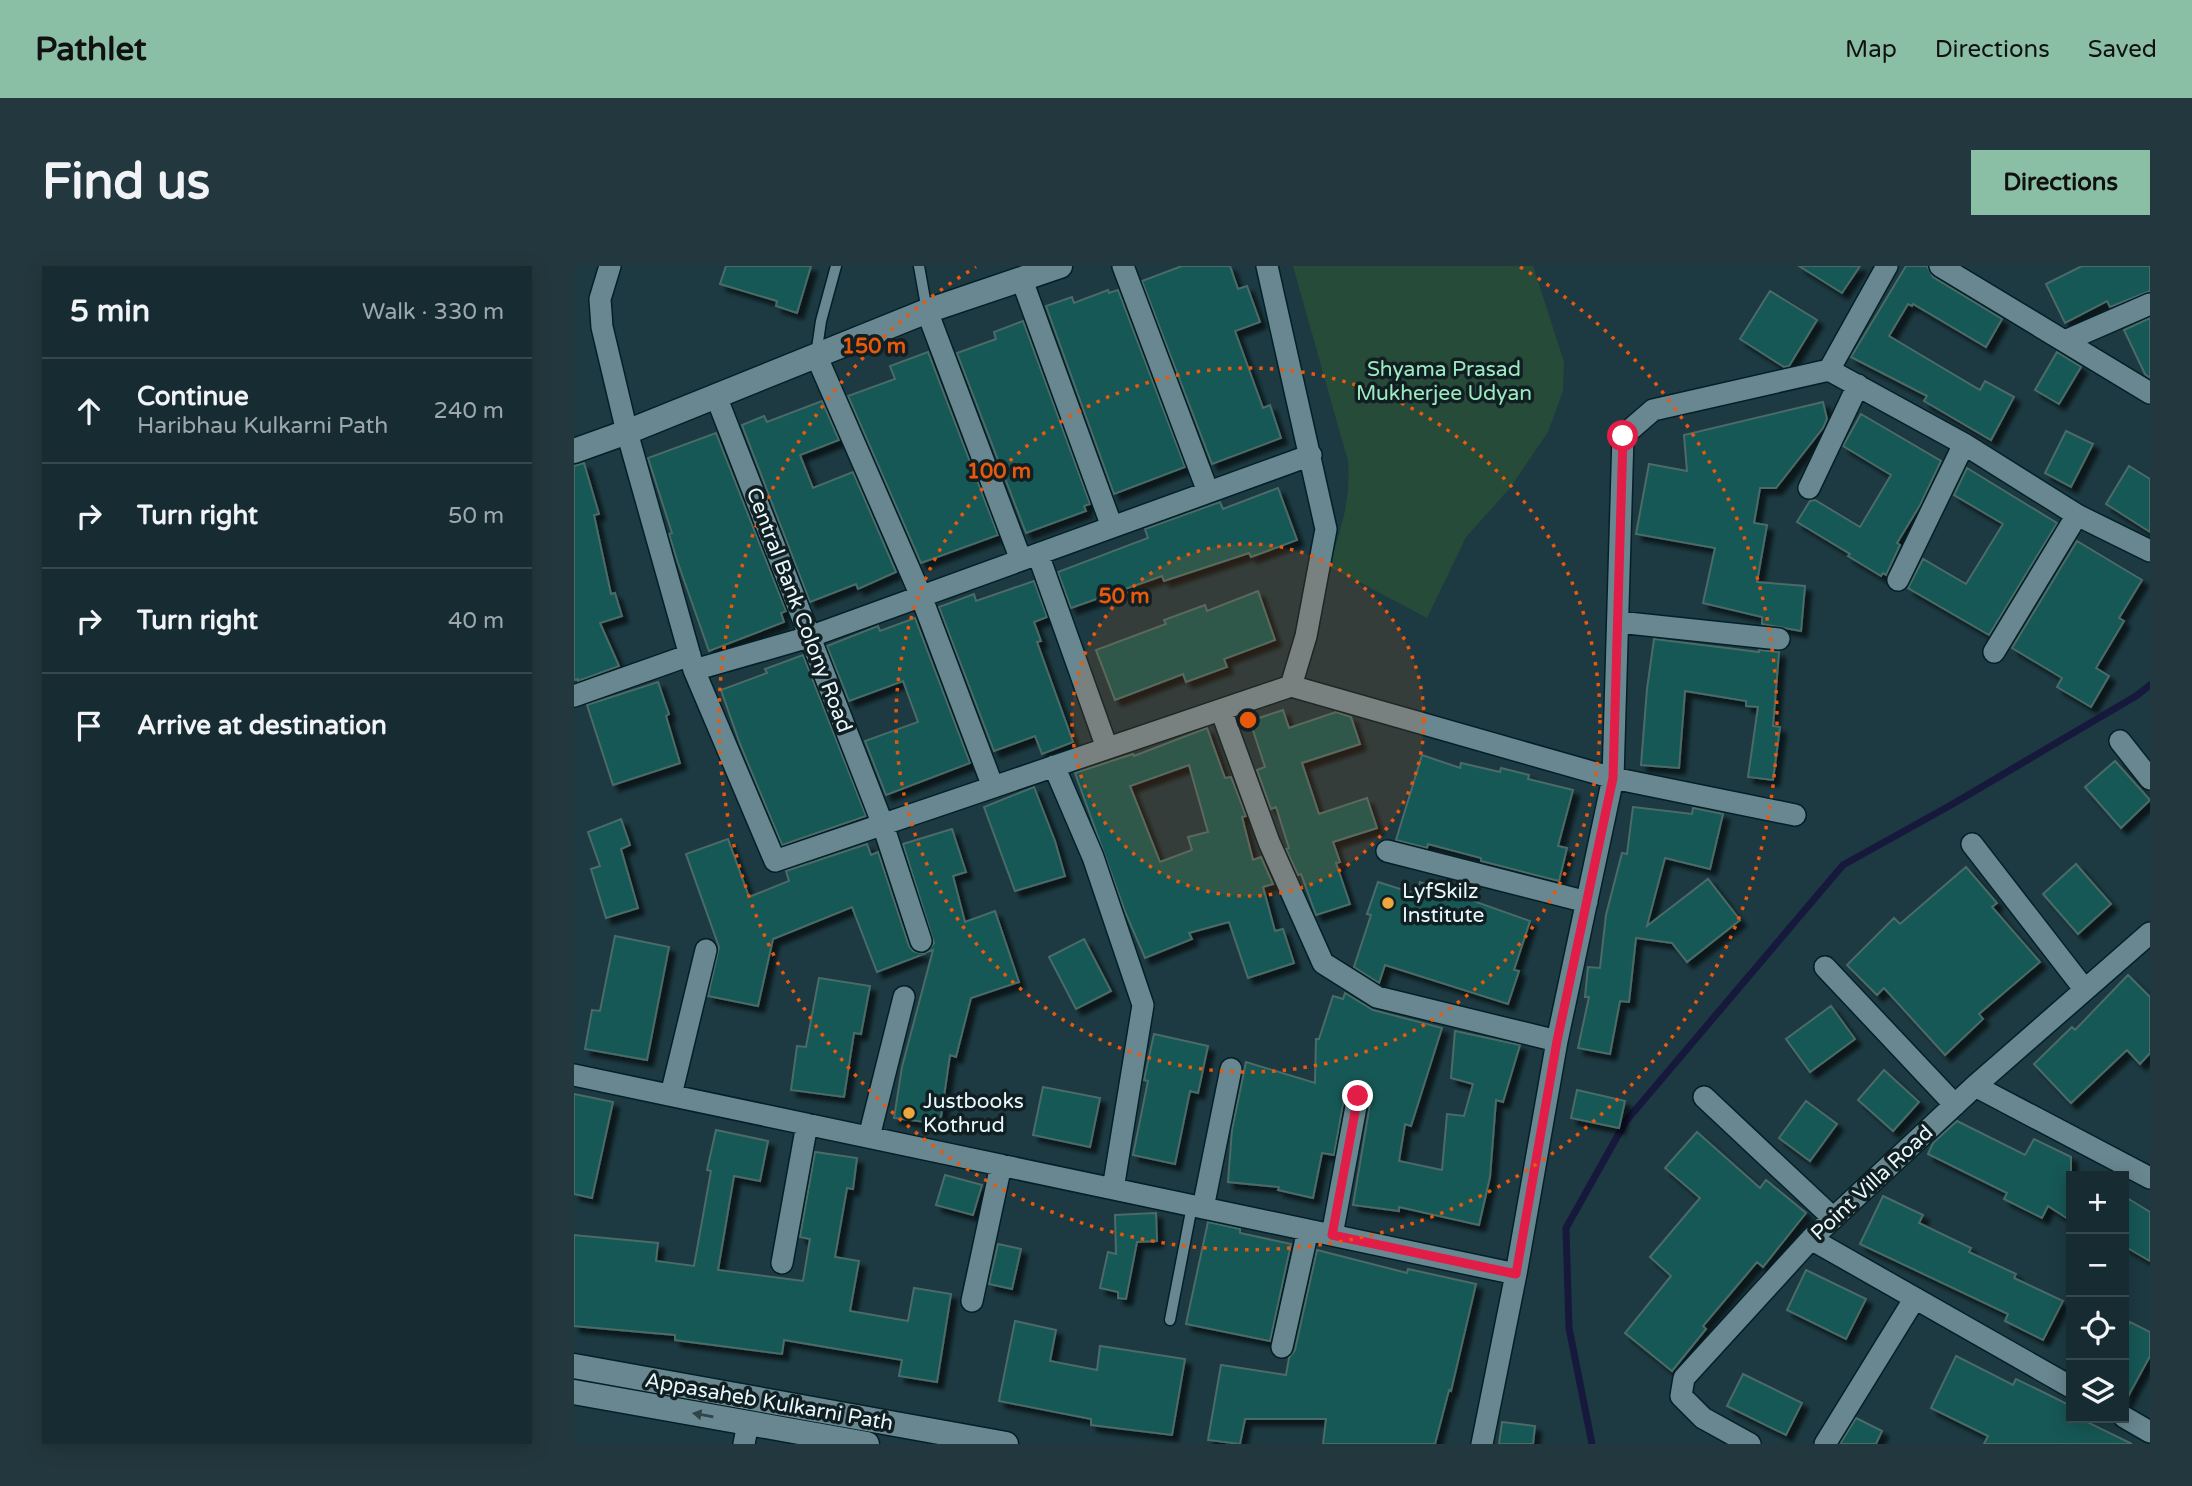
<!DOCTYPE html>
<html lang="en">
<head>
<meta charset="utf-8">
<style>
  :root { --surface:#162c32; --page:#23383e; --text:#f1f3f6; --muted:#9ea7ac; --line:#35484d; --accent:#8abfa5 }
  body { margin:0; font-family:"Varela Round",sans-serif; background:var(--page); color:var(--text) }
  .controls { position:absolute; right:21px; bottom:21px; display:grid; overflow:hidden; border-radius:0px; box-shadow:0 4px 18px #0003 }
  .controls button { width:63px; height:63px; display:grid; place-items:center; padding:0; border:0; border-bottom:2px solid var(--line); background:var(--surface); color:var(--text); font:35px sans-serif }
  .stop { position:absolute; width:21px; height:21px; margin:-16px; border:5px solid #e11d48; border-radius:50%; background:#fff }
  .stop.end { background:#e11d48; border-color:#fff; box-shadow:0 2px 7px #0008 }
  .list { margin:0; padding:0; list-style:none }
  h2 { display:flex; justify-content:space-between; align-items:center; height:91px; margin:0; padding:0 28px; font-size:30px }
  h2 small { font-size:23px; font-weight:400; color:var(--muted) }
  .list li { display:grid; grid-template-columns:46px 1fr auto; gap:21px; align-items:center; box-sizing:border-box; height:105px; padding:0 28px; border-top:2px solid var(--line) }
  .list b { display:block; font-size:26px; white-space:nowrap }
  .list p { margin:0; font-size:23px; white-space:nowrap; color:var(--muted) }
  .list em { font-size:23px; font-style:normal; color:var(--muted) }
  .icon { flex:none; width:38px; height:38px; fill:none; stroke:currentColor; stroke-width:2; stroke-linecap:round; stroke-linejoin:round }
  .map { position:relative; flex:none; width:1576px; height:1178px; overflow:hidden; border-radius:0px }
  header { display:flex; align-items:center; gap:42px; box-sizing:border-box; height:98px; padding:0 35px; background:var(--accent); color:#111 }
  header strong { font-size:33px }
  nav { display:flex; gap:38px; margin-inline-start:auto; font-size:24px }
  .intro { display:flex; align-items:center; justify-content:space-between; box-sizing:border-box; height:168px; padding:0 42px }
  h1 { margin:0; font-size:49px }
  .button { padding:18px 32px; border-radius:0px; background:var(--accent); color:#111; font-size:24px; font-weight:700 }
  main { display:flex; gap:42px; padding:0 42px }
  aside { flex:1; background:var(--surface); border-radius:0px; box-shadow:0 4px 18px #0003 }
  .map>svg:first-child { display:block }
</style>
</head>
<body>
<header>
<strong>Pathlet</strong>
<nav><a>Map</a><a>Directions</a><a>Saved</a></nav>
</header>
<div class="intro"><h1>Find us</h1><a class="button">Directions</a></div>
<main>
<aside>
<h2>5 min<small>Walk · 330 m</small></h2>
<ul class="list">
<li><svg class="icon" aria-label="ahead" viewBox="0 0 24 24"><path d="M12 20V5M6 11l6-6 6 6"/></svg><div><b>Continue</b><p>Haribhau Kulkarni Path</p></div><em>240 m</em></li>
<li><svg class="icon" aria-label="right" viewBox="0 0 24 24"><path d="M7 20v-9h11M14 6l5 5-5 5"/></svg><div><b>Turn right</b></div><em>50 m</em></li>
<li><svg class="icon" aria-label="right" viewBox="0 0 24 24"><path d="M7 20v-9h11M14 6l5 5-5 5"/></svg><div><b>Turn right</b></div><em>40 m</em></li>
<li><svg class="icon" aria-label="arrive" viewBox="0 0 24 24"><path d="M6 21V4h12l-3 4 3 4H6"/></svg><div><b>Arrive at destination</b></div></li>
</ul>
</aside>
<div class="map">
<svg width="1576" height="1178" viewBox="0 0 1576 1178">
  <defs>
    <filter id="shadow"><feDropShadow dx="6" dy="6" stdDeviation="2" flood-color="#0009"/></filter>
  </defs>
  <rect width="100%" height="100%" fill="#1d3a42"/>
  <path fill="#264b39" d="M 719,0 L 959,0 L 990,96 L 989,125 L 974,166 L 936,222 L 892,271 L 853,352 L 755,300 C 767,263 777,235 774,195 Z"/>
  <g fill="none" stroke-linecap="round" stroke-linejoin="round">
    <path stroke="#16193c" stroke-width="7" d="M 1018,1178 L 995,1062 L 992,962 L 1052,855 L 1269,599 L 1377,539 L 1562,430 L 1576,419"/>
  </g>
  <path fill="#125854" stroke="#4b6b68" stroke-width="2" fill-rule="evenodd" filter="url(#shadow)" d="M 152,0 L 237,0 L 223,47 L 202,40 L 203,35 L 146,18 Z
    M 608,0 L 656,0 L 664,23 L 673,20 L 686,56 L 661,65 L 689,142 L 696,139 L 707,172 L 638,198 L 568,15 Z
    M 1225,0 L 1286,0 L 1268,27 Z
    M 1332,0 L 1353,0 L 1359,11 L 1428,53 L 1412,81 L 1339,38 L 1338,40 L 1334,38 L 1315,70 L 1406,124 L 1411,115 L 1440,131 L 1417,174 L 1350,135 L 1353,130 L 1277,91 Z
    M 1508,0 L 1576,0 L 1576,25 L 1536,41 L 1533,35 L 1491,57 L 1472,18 Z
    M 534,24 L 535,27 L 544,24 L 611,201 L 540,228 L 472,40 L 498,31 L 500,37 Z
    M 1196,25 L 1243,54 L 1215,100 L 1210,101 L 1166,73 Z
    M 1576,52 L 1576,112 L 1571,108 L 1550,64 Z
    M 449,55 L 516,238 L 510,240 L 512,245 L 452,267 L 383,87 L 422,73 L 420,66 Z
    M 354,86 L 424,269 L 347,297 L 274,130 L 321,113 L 316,100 Z
    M 1483,86 L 1507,101 L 1485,138 L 1461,124 Z
    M 248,135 L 265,174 L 226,189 L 239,222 L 279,206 L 322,306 L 284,323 L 282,318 L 236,336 L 168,159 L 190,150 L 193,156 Z
    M 1249,136 L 1253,153 L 1249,162 L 1202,222 L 1186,222 L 1180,257 L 1193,259 L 1183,316 L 1231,320 L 1227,365 L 1188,358 L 1188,351 L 1129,337 L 1141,282 L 1062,268 L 1075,198 L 1113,205 L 1110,169 Z
    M 1287,148 L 1367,195 L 1346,239 L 1323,277 L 1326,279 L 1312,309 L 1309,307 L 1307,310 L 1274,290 L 1276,288 L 1223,256 L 1236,235 L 1241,234 L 1286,261 L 1317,209 L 1269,180 Z
    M 1492,165 L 1519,178 L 1497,221 L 1471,207 Z
    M 142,167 L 212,345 L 207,347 L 210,356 L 135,385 L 104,297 L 95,268 L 98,267 L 74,192 Z
    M 10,197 L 25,248 L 20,249 L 37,328 L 41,327 L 48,350 L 26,357 L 45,400 L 4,415 L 4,413 L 0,414 L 0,200 Z
    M 1555,200 L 1576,213 L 1576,266 L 1532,238 Z
    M 1393,202 L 1483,257 L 1415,369 L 1334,322 L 1349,293 L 1392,318 L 1429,258 L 1380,229 Z
    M 704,222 L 723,274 L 677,291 L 675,287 L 590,315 L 588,310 L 497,342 L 484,306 L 574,272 L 571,263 L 646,236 L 649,243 Z
    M 1503,275 L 1568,314 L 1545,352 L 1550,355 L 1522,402 L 1535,410 L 1517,441 L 1483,421 L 1488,412 L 1438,382 Z
    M 460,315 L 473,351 L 460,356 L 467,375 L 463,376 L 499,476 L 468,488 L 461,470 L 420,485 L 365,341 L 400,328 L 402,335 Z
    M 684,325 L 701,374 L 650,393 L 653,401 L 612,416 L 609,408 L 541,434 L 522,384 L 592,358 L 590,354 L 631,339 L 633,345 Z
    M 341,352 L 396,497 L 312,529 L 291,475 L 344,456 L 329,415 L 275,435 L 253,380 L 304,360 L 306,365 Z
    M 1080,373 L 1185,386 L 1185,384 L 1205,386 L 1199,460 L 1206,461 L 1199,514 L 1174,511 L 1184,441 L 1172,440 L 1172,435 L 1111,425 L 1105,502 L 1067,499 L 1073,423 Z
    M 229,389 L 292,550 L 208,579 L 166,478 L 147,424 L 193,407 L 191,403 Z
    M 84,416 L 95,448 L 92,450 L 106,497 L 39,519 L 13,439 Z
    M 709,444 L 715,462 L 762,446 L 777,451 L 786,478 L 728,497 L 745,548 L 793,532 L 803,562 L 759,576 L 766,596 L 762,597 L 776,638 L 742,649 L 727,608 L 724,609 L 712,583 L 715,582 L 702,541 L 697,543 L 683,504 L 691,501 L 676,455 Z
    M 633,462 L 651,512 L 657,511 L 672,550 L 668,551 L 679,594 L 687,591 L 699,618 L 689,621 L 701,665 L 709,663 L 720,697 L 674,712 L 655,656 L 615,667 L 618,673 L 571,692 L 552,648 L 501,507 L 559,488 L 560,490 ZM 615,499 L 634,566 L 614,571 L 618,584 L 586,596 L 556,520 Z
    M 848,489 L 886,502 L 887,497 L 926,506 L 927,502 L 955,509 L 954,513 L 999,524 L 984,580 L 993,582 L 985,615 L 907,595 L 907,592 L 854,578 L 853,582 L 822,574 Z
    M 1541,495 L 1576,534 L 1547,562 L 1511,521 Z
    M 460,521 L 481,575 L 491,610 L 441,625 L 410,541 Z
    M 1059,541 L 1118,548 L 1119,542 L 1149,548 L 1136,603 L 1091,592 L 1073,660 L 1134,613 L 1166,654 L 1113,696 L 1098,677 L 1062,672 L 1055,736 L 1046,735 L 1036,788 L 1004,782 L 1015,731 L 1011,731 L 1014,701 L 1026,702 L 1032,649 L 1048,587 L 1053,588 Z
    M 47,553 L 56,579 L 47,583 L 64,642 L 32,652 L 17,603 L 26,600 L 14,566 Z
    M 378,563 L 392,606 L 379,610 L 391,656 L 421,645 L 445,716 L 397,732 L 382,791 L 376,789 L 366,858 L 320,852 L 328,801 L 359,684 L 353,686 L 360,677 L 329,578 Z
    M 154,573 L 175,631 L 215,615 L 212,605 L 293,578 L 297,589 L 304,586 L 335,680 L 339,685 L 350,688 L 303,706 L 278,641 L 199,673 L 184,740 L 134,730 L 145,681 L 112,588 Z
    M 1502,598 L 1537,638 L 1504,668 L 1469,628 Z
    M 1392,601 L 1423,637 L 1418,641 L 1466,696 L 1405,748 L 1409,753 L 1371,789 L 1310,722 L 1303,729 L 1273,699 L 1320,652 L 1326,658 Z
    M 804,616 L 842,628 L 846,616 L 956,655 L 940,704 L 945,705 L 934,738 L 811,699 L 805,717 L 780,701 L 797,649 L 793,648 Z
    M 41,670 L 95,681 L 73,794 L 11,783 L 18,744 L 26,745 Z
    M 510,673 L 537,725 L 502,743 L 475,691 Z
    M 1554,709 L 1576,731 L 1576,787 L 1566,798 L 1553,784 L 1497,837 L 1460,798 L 1498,761 L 1501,764 Z
    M 245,712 L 296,720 L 287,768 L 280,767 L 270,831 L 217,824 L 223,780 L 232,781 Z
    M 771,727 L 799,744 L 868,762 L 837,860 L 831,858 L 825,895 L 868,904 L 873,848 L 890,850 L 899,818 L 877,812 L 881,765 L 946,779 L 929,836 L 922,834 L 916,911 L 905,959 L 825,941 L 825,945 L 779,939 L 797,832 L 793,821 L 786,817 L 775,821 L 771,827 L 760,889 L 748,887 L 739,932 L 704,924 L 705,921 L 654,916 L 658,864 L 672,796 L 741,817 L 742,773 L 745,773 L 759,730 L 769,733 Z
    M 1257,740 L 1281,773 L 1236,806 L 1212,773 Z
    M 580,768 L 634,780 L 624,827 L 616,825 L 601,898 L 559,889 L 574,815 L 570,814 Z
    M 1310,804 L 1345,836 L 1319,865 L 1284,834 Z
    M 469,821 L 526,832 L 516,881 L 459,869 Z
    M 1003,824 L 1051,835 L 1045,862 L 997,852 Z
    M 0,828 L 39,836 L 18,932 L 0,928 Z
    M 1232,835 L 1263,858 L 1236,895 L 1205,872 Z
    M 1383,855 L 1451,889 L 1460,873 L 1497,891 L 1497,955 L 1474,940 L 1468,952 L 1430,933 L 1433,927 L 1354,888 L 1359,877 Z
    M 142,864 L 194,875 L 186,915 L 160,910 L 144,1004 L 229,1015 L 236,973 L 226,971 L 241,886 L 283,892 L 279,923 L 273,922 L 261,991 L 285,995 L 276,1045 L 334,1055 L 340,1022 L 377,1028 L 363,1116 L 325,1110 L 328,1094 L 210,1074 L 208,1088 L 101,1074 L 101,1069 L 0,1060 L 0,969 L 84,977 L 82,995 L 120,1000 L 137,905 L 133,904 Z
    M 1123,866 L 1186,922 L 1192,914 L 1232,947 L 1189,1001 L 1183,996 L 1129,1060 L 1132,1063 L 1098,1105 L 1051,1067 L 1097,1010 L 1076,991 L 1126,932 L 1091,902 Z
    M 371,909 L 408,919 L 399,949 L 362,939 Z
    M 1309,930 L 1349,949 L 1345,957 L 1397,982 L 1395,986 L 1442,1008 L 1440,1012 L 1489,1035 L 1469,1074 L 1431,1055 L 1434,1048 L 1286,978 Z
    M 1550,930 L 1576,946 L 1576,995 L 1550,980 Z
    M 582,947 L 583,975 L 563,976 L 552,1033 L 544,1032 L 544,1026 L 526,1022 L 534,986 L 542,988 L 541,949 Z
    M 634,956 L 666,963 L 666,967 L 717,978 L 696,1075 L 612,1058 Z
    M 424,978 L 447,983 L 438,1023 L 415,1018 Z
    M 743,984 L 833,1007 L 834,1003 L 902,1018 L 877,1125 L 875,1124 L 861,1178 L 749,1178 L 752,1153 L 671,1153 L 666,1178 L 634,1174 L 647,1099 L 712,1109 L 715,1092 L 721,1084 Z
    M 1232,1004 L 1292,1033 L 1272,1073 L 1213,1044 Z
    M 441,1055 L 482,1064 L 476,1095 L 523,1104 L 526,1080 L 611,1093 L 598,1169 L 517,1159 L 517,1153 L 425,1135 Z
    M 1556,1056 L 1576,1066 L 1576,1090 L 1550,1138 L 1550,1067 Z
    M 1382,1090 L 1439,1119 L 1442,1113 L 1479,1131 L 1497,1140 L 1497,1152 L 1505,1152 L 1558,1178 L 1410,1178 L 1414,1170 L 1357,1142 Z
    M 1169,1108 L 1228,1137 L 1212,1169 L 1153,1140 Z
    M 1282,1152 L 1308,1165 L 1302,1178 L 1266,1178 Z
    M 928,1156 L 961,1160 L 959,1178 L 925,1178 Z"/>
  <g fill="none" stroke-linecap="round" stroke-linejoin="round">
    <g stroke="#032028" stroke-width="13">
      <path id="service" d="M 345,0 L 353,45
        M 242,89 L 247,55 L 262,0
        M 596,1054 L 618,940"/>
    </g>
    <g stroke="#032028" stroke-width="24">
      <path id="minor" d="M 36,0 L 26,33 L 28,61 L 53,166 L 120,404 L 201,595 L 717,420 L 732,370 L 752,263 L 693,0
        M 549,0 L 634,226
        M 1366,0 L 1576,127
        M 448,14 L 538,261
        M 353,45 L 447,294
        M 1491,75 L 1576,38
        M 242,89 L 347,330 L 419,521
        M 1255,104 L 1313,0
        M 142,130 L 309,559 L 347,675
        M 1235,222 L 1284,119
        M 464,288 L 533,482
        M 1324,314 L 1390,178
        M 1044,356 L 1205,373
        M 1420,386 L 1503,249
        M 120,404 L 235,371 L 737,189
        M 717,420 L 1039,512 L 1221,549
        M 0,430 L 116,389
        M 647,444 L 695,576 L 749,697 L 803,731 L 983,775
        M 1546,475 L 1576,513
        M 480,500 L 519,591 L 569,739 L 539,923
        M 1398,578 L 1511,724
        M 813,585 L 1013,636
        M 1251,701 L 1381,839
        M 0,809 L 942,1008
        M 1401,820 L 1576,912
        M 97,829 L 132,684
        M 1130,831 L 1259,952
        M 295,871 L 330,731
        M 629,942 L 657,803
        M 758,969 L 784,830
        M 1237,973 L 1497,1121
        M 208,997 L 233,858
        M 398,1035 L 427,899
        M 708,1081 L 734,964
        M 1550,1151 L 1576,1166
        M 170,1178 L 174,1157
        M 908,1178 L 942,1008 L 983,775 L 1039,512 L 1049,170 L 1079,144 L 1255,104 L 1390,178 L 1503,249 L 1576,285
        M 1176,1178 L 1129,1152 L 1107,1130 L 1110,1112 L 1237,973 L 1401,820 L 1576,667
        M 1251,1178 L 1341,1032"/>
    </g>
    <g stroke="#032028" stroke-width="27">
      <path id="tertiary" d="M 0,185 L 53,166 L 353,45 L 486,0
        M 0,1100 L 432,1178
        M 0,1126 L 293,1178"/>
    </g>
    <use href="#service" stroke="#698790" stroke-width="10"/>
    <use href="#minor" stroke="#698790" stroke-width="21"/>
    <use href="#tertiary" stroke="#698790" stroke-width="24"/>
  </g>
  <defs><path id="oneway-solid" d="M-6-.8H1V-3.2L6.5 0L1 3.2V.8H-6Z" transform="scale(1.75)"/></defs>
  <use fill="#304348" href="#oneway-solid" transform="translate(129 1149) rotate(-170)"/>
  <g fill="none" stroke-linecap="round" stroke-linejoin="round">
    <path stroke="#e11d48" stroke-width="9" d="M 784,830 L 758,969 L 942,1008 L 983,775 L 1039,512 L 1049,170"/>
  </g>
  <circle cx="674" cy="454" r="176" fill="#e8590c" fill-opacity=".12"/>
  <g fill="none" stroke="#e8590c" stroke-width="3.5" stroke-dasharray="3.5 7">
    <circle cx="674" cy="454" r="176"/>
    <circle cx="674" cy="454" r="352"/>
    <path d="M946 1A529 529 0 1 1 402 1"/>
  </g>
  <g fill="#eea73c" stroke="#121f22" stroke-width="2.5">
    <circle cx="814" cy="637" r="7"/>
    <circle cx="335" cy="847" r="7"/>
  </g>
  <g text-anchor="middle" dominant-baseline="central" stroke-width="7" stroke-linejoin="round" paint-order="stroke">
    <g font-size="21" fill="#9deac1" stroke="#121f22">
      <text x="870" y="103">Shyama Prasad<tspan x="870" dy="24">Mukherjee Udyan</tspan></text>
    </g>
    <g font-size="21" fill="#e7f8fd" stroke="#121f22">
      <text transform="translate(225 344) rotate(69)">Central Bank Colony Road</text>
      <text transform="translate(1298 917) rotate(-43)">Point Villa Road</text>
      <text transform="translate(195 1136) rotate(10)">Appasaheb Kulkarni Path</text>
    </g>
    <g font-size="21" fill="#e7f8fd" stroke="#121f22" text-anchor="start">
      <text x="828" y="625">LyfSkilz<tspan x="828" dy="24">Institute</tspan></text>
      <text x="349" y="835">Justbooks<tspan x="349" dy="24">Kothrud</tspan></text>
    </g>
  </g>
  <circle cx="674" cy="454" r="10" fill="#e8590c" stroke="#121f22" stroke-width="3.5"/>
  <g font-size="21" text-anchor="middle" font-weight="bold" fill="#e8590c" stroke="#121f22" stroke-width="7" stroke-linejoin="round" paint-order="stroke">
    <text x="300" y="87">150 m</text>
    <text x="425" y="212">100 m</text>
    <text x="550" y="337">50 m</text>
  </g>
</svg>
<div class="controls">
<button>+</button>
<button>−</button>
<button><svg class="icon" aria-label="locate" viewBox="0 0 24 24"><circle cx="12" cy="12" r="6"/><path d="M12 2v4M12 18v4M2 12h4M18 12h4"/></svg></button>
<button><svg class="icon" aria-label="layers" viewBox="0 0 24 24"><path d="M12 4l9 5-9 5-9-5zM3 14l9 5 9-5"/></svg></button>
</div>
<div class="stop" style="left:1049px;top:170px"></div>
<div class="stop end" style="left:784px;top:830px"></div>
</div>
</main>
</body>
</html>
